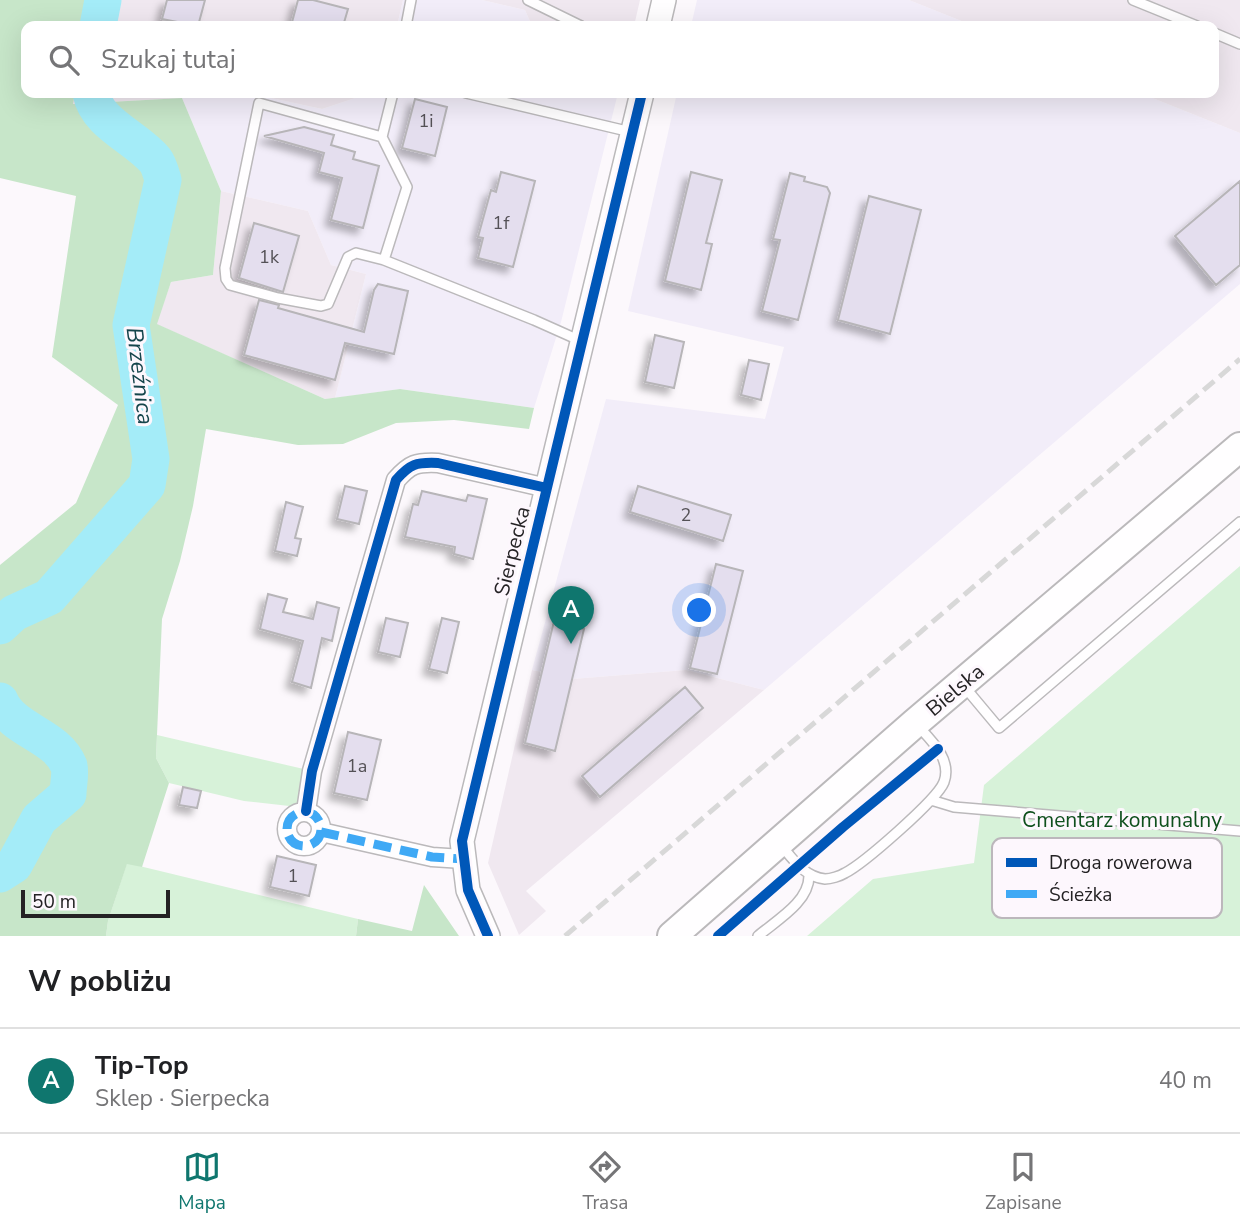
<!DOCTYPE html>
<html lang="pl">
<head>
<meta charset="utf-8">
<style>
  :root { --surface:#fff; --page:#f2f2f2; --text:#202124; --muted:#757577; --line:#e0e0e0; --accent:#0f766e }
  body { margin:0; font-family:"Nunito Sans",sans-serif; background:var(--page); color:var(--text) }
  .scale { position:absolute; left:21px; bottom:18px; width:149px; box-sizing:border-box; padding-left:7px; border:4px solid #242224; border-top:0; font-size:19px; line-height:24px; white-space:nowrap; color:#242224; -webkit-text-stroke:5px #fdf7fd; paint-order:stroke }
  .you { position:absolute; left:700px; top:611px; width:24px; height:24px; margin:-18px; border:5px solid #fff; border-radius:50%; background:#1a73e8; box-shadow:0 0 0 10px #1a73e833 }
  .badge { display:grid; place-items:center; width:46px; height:46px; border-radius:50%; background:var(--accent); color:#fff; font-size:23px; font-weight:700 }
  .pin { position:absolute; translate:-50% -58px; filter:drop-shadow(0 2px 4px #0008) }
  .pin::after { content:''; position:absolute; top:37px; width:24px; height:21px; background:inherit; clip-path:polygon(0 0,100% 0,50% 100%) }
  .list { margin:0; padding:0; list-style:none }
  h2 { display:flex; justify-content:space-between; align-items:center; height:91px; margin:0; padding:0 28px; font-size:30px }
  h2 small { font-size:23px; font-weight:400; color:var(--muted) }
  .list li { display:grid; grid-template-columns:46px 1fr auto; gap:21px; align-items:center; box-sizing:border-box; height:105px; padding:0 28px; border-top:2px solid var(--line) }
  .list b { display:block; font-size:26px; white-space:nowrap }
  .list p { margin:0; font-size:23px; white-space:nowrap; color:var(--muted) }
  .list em { font-size:23px; font-style:normal; color:var(--muted) }
  .icon { flex:none; width:38px; height:38px; fill:none; stroke:currentColor; stroke-width:2; stroke-linecap:round; stroke-linejoin:round }
  .map { position:relative; flex:none; width:1240px; height:936px; overflow:hidden }
  .search { position:absolute; background:var(--surface); box-shadow:0 7px 28px #0002; left:21px; right:21px; top:21px; height:77px; display:flex; align-items:center; gap:18px; box-sizing:border-box; padding:0 24px; border-radius:14px; color:var(--muted); font-size:26px }
  .sheet { height:196px; background:var(--surface) }
  nav { display:flex; justify-content:space-around; align-items:center; box-sizing:border-box; height:98px; border-top:2px solid var(--line); background:var(--surface); font-size:19px; color:var(--muted) }
  nav a { display:grid; justify-items:center; gap:4px }
  nav .on { color:var(--accent) }
  .map>svg:first-child { display:block }
</style>
</head>
<body>
<div class="map">
<svg width="1240" height="936" viewBox="0 0 1240 936">
  <defs>
    <filter id="shadow"><feDropShadow dx="-6" dy="6" stdDeviation="3.5" flood-color="#0004"/></filter>
  </defs>
  <rect width="100%" height="100%" fill="#fcf8fc"/>
  <path fill="#f2edf9" d="M 403,0 L 482,0 L 525,10 L 532,26 L 397,26 Z
    M 697,0 L 909,0 L 974,26 L 691,26 Z
    M 183,93 L 248,93 L 322,109 L 370,93 L 618,93 L 561,322 L 534,408 L 400,389 L 335,398 L 366,274 L 331,265 L 308,211 L 221,191 L 182,98 Z
    M 677,93 L 1140,93 L 1240,133 L 1240,284 L 764,690 L 686,670 L 572,679 L 532,670 L 606,399 L 765,419 L 784,347 L 628,311 Z"/>
  <path fill="#f0e8f0" d="M 92,0 L 403,0 L 397,26 L 94,26 Z
    M 482,0 L 640,0 L 634,26 L 532,26 L 525,10 Z
    M 909,0 L 1240,0 L 1240,133 L 1140,93 L 1214,93 L 1214,26 L 974,26 Z
    M 75,93 L 183,93 L 182,98 L 72,104 Z
    M 248,93 L 370,93 L 322,109 Z
    M 221,191 L 308,211 L 331,265 L 366,274 L 335,398 L 325,399 L 156,324 L 171,282 L 213,275 Z
    M 532,670 L 572,679 L 686,670 L 764,690 L 526,891 L 546,911 L 519,935 L 488,863 Z"/>
  <path fill="#d7f2d9" d="M 1240,566 L 1240,936 L 807,936 L 873,879 L 974,863 L 984,785 Z
    M 157,735 L 308,770 L 298,807 L 244,801 L 169,783 L 156,758 Z
    M 127,863 L 358,919 L 356,936 L 106,936 L 108,921 Z"/>
  <path fill="#c7e6c9" d="M 0,0 L 92,0 L 94,26 L 26,26 L 26,93 L 75,93 L 73,104 L 182,98 L 221,191 L 213,275 L 171,282 L 157,324 L 325,399 L 400,389 L 534,408 L 529,429 L 454,420 L 396,423 L 343,444 L 298,445 L 206,429 L 193,506 L 180,561 L 162,619 L 156,758 L 169,783 L 142,867 L 127,864 L 108,921 L 106,936 L 0,936 L 0,565 L 76,503 L 118,405 L 52,357 L 76,196 L 0,178 Z
    M 424,885 L 459,936 L 356,936 L 358,919 L 412,931 Z"/>
  <g fill="none" stroke-linecap="round" stroke-linejoin="round">
    <path stroke="#a4ecf8" stroke-width="37" d="M 98,26 L 103,0
      M 0,626 L 14,613 L 49,597 L 147,485 L 151,459 L 131,325 L 163,180 C 161,173 159,165 155,160 C 136,137 97,124 91,93
      M 0,701 C 13,731 57,735 69,766 C 71,774 68,786 68,794 L 39,819 L 14,865 L 0,874"/>
  </g>
  <path fill="#e4deee" stroke="#b7b5b8" stroke-width="2" filter="url(#shadow)" d="M 167,0 L 205,0 L 198,26 L 162,19 Z
    M 298,0 L 313,0 L 348,9 L 343,26 L 291,26 Z
    M 415,99 L 447,107 L 435,156 L 402,148 Z
    M 304,127 L 334,135 L 331,145 L 355,152 L 353,159 L 379,166 L 363,228 L 331,220 L 342,178 L 319,172 L 324,153 L 264,136 Z
    M 501,172 L 535,181 L 513,267 L 478,258 L 483,238 L 478,237 L 491,190 L 496,192 Z
    M 691,172 L 722,180 L 706,243 L 712,244 L 701,290 L 665,281 Z
    M 790,173 L 805,177 L 804,181 L 827,187 L 830,193 L 798,320 L 762,311 L 780,240 L 773,239 Z
    M 1240,181 L 1240,265 L 1216,285 L 1175,236 Z
    M 869,196 L 921,210 L 890,334 L 838,320 Z
    M 254,223 L 299,236 L 283,292 L 239,278 Z
    M 378,284 L 408,291 L 394,354 L 345,343 L 335,380 L 244,355 L 259,300 L 279,305 L 278,308 L 364,332 L 374,290 Z
    M 655,335 L 684,342 L 674,388 L 645,382 Z
    M 749,360 L 769,364 L 761,400 L 741,395 Z
    M 345,486 L 367,491 L 359,524 L 337,519 Z
    M 638,486 L 731,515 L 723,541 L 630,512 Z
    M 422,491 L 466,501 L 468,495 L 487,499 L 473,559 L 454,554 L 455,547 L 405,537 L 413,504 L 418,505 Z
    M 286,502 L 303,507 L 295,538 L 301,539 L 297,556 L 275,551 Z
    M 716,564 L 743,571 L 717,674 L 690,668 Z
    M 268,594 L 287,599 L 283,612 L 313,619 L 317,602 L 339,608 L 332,641 L 322,638 L 311,688 L 292,682 L 303,641 L 260,629 Z
    M 386,618 L 408,623 L 400,657 L 378,652 Z
    M 442,618 L 459,622 L 447,673 L 429,669 Z
    M 554,621 L 584,629 L 555,751 L 525,743 Z
    M 685,687 L 703,708 L 600,797 L 582,776 Z
    M 348,732 L 381,740 L 367,800 L 334,793 Z
    M 183,787 L 201,791 L 197,808 L 179,805 Z
    M 277,856 L 316,865 L 309,896 L 270,887 Z"/>
  <g fill="none" stroke-linecap="round" stroke-linejoin="round">
    <g stroke="#bbb9bb" stroke-width="12">
      <path id="service" d="M 528,0 L 581,26
        M 1133,0 L 1197,26
        M 406,26 L 411,0
        M 1214,33 L 1240,44
        M 393,93 L 382,137 L 407,187 L 384,260 L 534,320 L 581,341
        M 466,93 L 631,132
        M 382,137 L 259,103 L 225,268 L 226,279 L 230,285 L 278,298 L 321,306 L 328,304 L 348,257 L 356,253 L 384,260
        M 963,685 L 999,728 L 1240,522
        M 931,800 L 954,807 L 1240,831
        M 780,844 C 793,859 804,877 825,879 C 831,879 840,876 845,873 C 863,864 937,800 944,782 C 952,760 932,741 919,727
        M 758,936 C 777,920 809,902 809,876"/>
    </g>
    <g stroke="#bbb9bb" stroke-width="21">
      <path id="minor" d="M 306,811 L 312,771 L 396,480 C 410,464 416,462 438,463 L 547,488
        M287 829a17 17 0 1 1 34 0a17 17 0 1 1-34 0Z
        M 321,832 L 432,857 L 463,859"/>
    </g>
    <g stroke="#bbb9bb" stroke-width="26">
      <path id="tertiary" d="M 658,26 L 664,0
        M 488,936 L 468,890 L 462,841 L 642,93"/>
    </g>
    <g stroke="#bbb9bb" stroke-width="32">
      <path id="primary" d="M 672,936 L 915,723 L 1240,447"/>
    </g>
    <use href="#service" stroke="#fffeff" stroke-width="9"/>
    <use href="#minor" stroke="#fffeff" stroke-width="18"/>
    <use href="#tertiary" stroke="#fffeff" stroke-width="23"/>
    <use href="#primary" stroke="#fffeff" stroke-width="28"/>
    <path stroke="#d8d8d8" stroke-width="5" stroke-dasharray="14 7" stroke-linecap="butt" d="M 565,936 L 1240,359"/>
    <path stroke="#3fa9f5" stroke-width="9" stroke-dasharray="18 9" stroke-linecap="butt" d="M287 829a17 17 0 1 1 34 0a17 17 0 1 1-34 0Z
      M 321,832 L 432,857 L 463,859"/>
    <g stroke="#fdf7fd" stroke-width="15">
      <path id="cycleway" d="M 306,811 L 312,771 L 396,480 C 410,464 416,462 438,463 L 547,488
        M 488,936 L 468,890 L 462,841 L 642,93
        M 718,936 L 843,827 L 938,749"/>
    </g>
    <use href="#cycleway" stroke="#0057b8" stroke-width="10"/>
  </g>
  <g text-anchor="middle" dominant-baseline="central" stroke-width="6" stroke-linejoin="round" paint-order="stroke">
    <g font-size="18" fill="#545156">
      <text x="426" y="121">1i</text>
      <text x="501" y="223">1f</text>
      <text x="269" y="257">1k</text>
      <text x="686" y="515">2</text>
      <text x="357" y="766">1a</text>
      <text x="293" y="876">1</text>
    </g>
    <g font-size="21" fill="#242224" stroke="#fdf7fd">
      <text transform="translate(512 551) rotate(-76)">Sierpecka</text>
      <text transform="translate(955 690) rotate(-40)">Bielska</text>
    </g>
    <g font-size="21" fill="#0f501d" stroke="#fdf7fd">
      <text x="1122" y="820">Cmentarz komunalny</text>
    </g>
    <g font-size="23" font-style="italic" fill="#15454c" stroke="#fdf7fd">
      <text transform="translate(140 376) rotate(83)">Brzeźnica</text>
    </g>
  </g>
  <rect x="992" y="838" width="230" height="80" rx="10" fill="#fdf7fd" stroke="#bcb7bc" stroke-width="2"/>
  <rect x="1006" y="858" width="31" height="9" fill="#0057b8"/>
  <rect x="1006" y="890" width="31" height="8" fill="#3fa9f5"/>
  <g font-size="19" fill="#242224">
    <text x="1049" y="869">Droga rowerowa</text>
    <text x="1049" y="901">Ścieżka</text>
  </g>
</svg>
<div class="scale">50 m</div>
<div class="you"></div>
<div class="pin badge" style="left:571px;top:644px">A</div>
<div class="search"><svg class="icon" aria-label="search" viewBox="0 0 24 24"><circle cx="10" cy="10" r="6"/><path d="M15 15l6 6"/></svg>Szukaj tutaj</div>
</div>
<section class="sheet">
<h2>W pobliżu<small></small></h2>
<ul class="list">
<li><span class="badge">A</span><div><b>Tip-Top</b><p>Sklep · Sierpecka</p></div><em>40 m</em></li>
</ul>
</section>
<nav>
<a class="on"><svg class="icon" aria-label="map" viewBox="0 0 24 24"><path d="M3 6l6-2 6 2 6-2v14l-6 2-6-2-6 2zM9 4v14M15 6v14"/></svg>Mapa</a>
<a><svg class="icon" aria-label="directions" viewBox="0 0 24 24"><path d="M12 3l9 9-9 9-9-9zM9 14v-3h6M13 9l2 2-2 2"/></svg>Trasa</a>
<a><svg class="icon" aria-label="saved" viewBox="0 0 24 24"><path d="M7 4h10v16l-5-4-5 4z"/></svg>Zapisane</a>
</nav>
</body>
</html>
